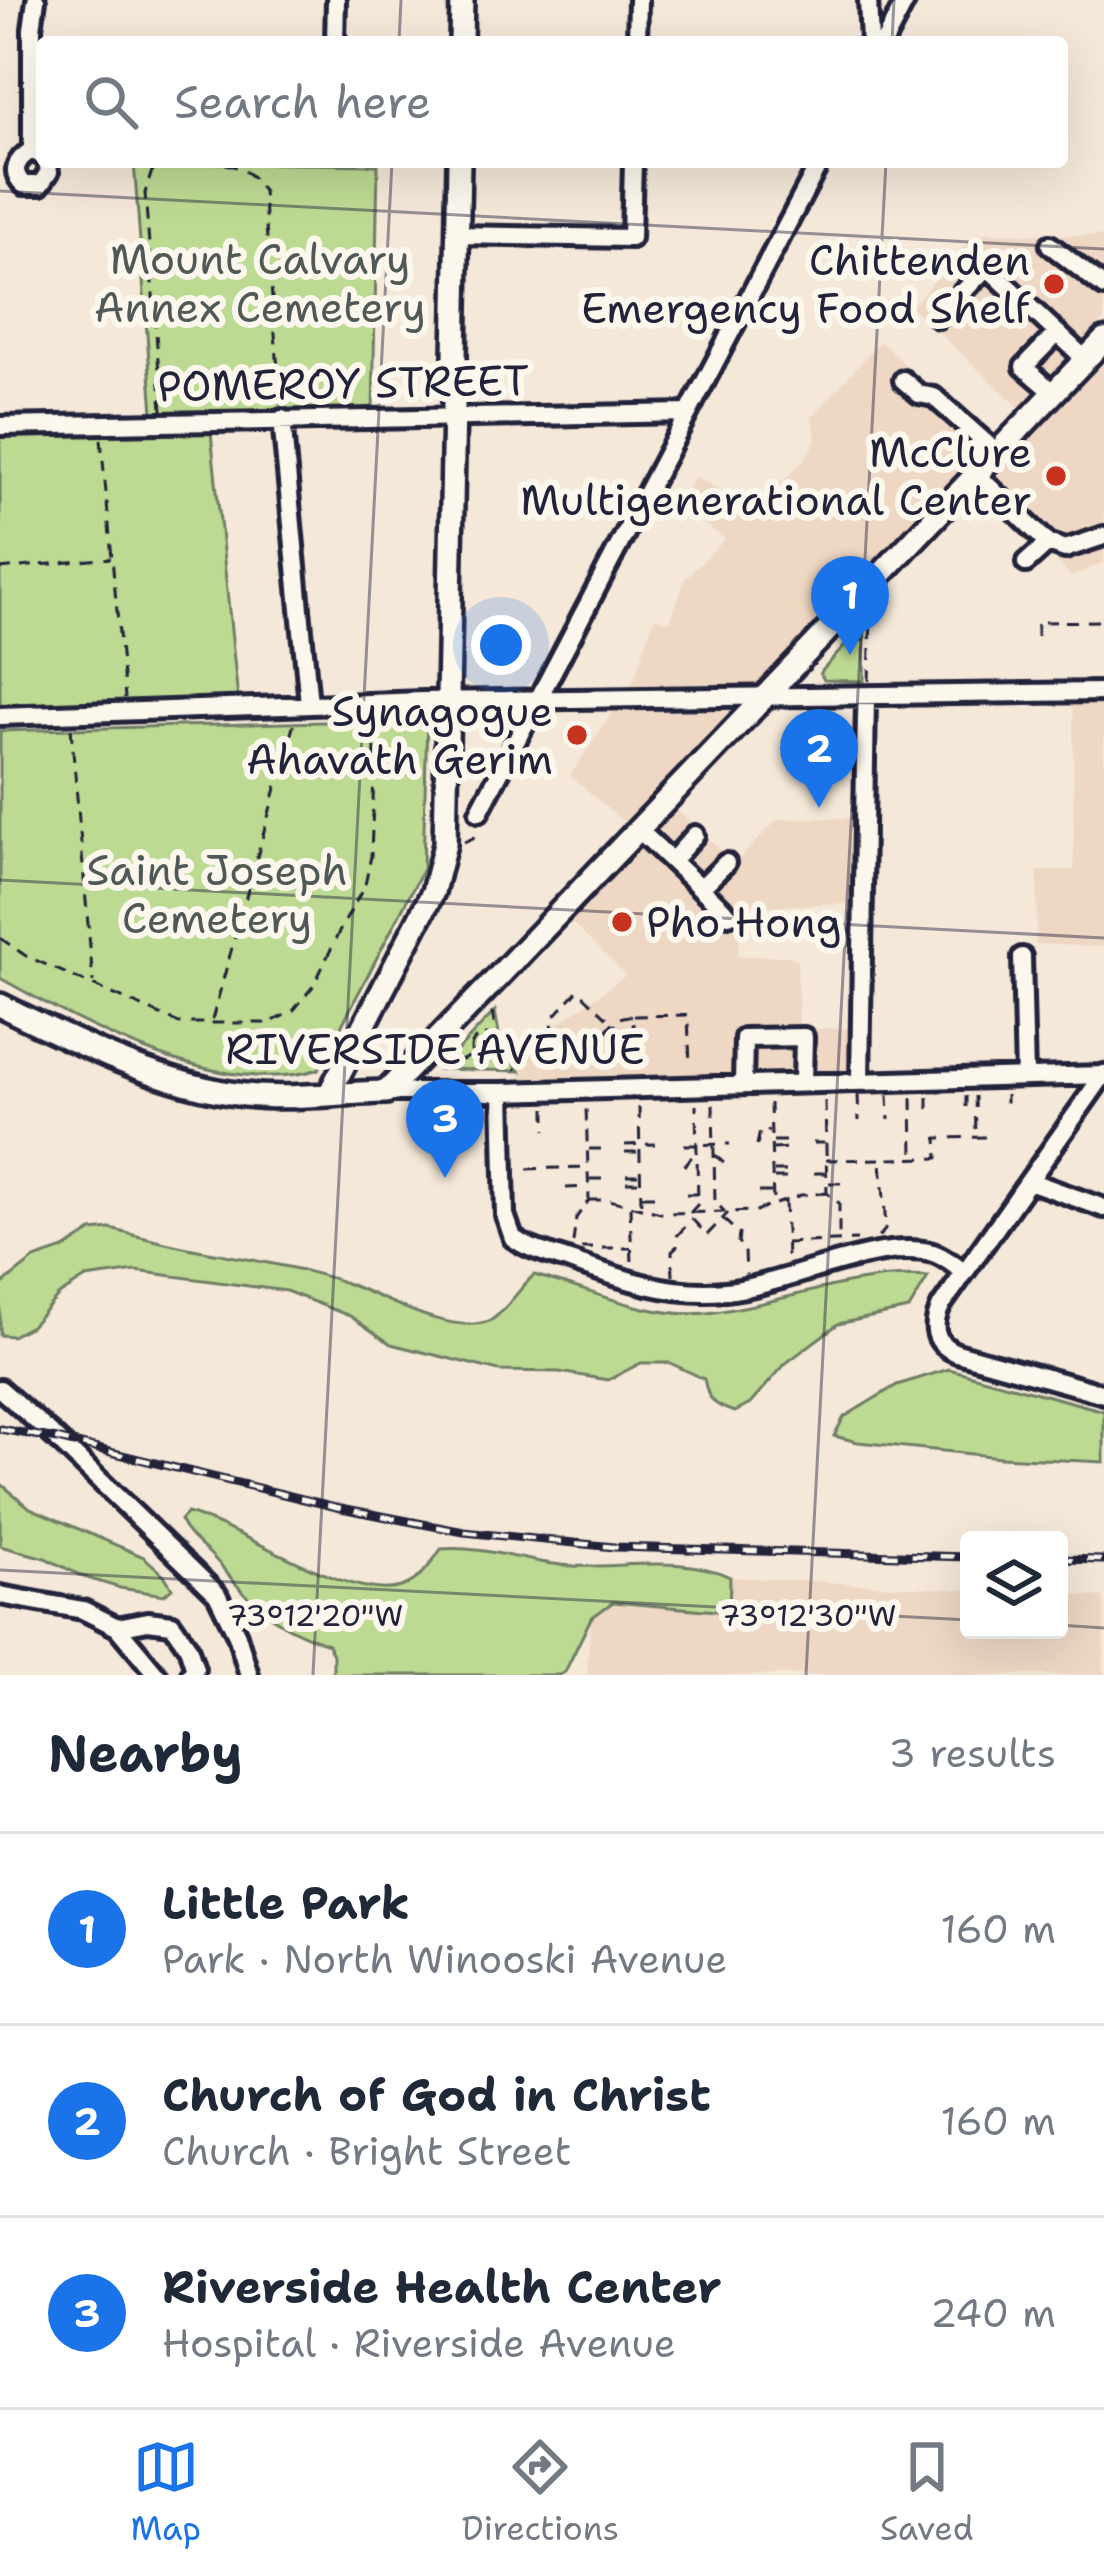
<!DOCTYPE html>
<html lang="en">
<head>
<meta charset="utf-8">
<style>
  :root { --surface:#fff; --page:#f6f6f7; --text:#1f2937; --muted:#747a83; --line:#e0e1e3; --accent:#1a73e8 }
  body { margin:0; font-family:"Shantell Sans",sans-serif; background:var(--page); color:var(--text) }
  .controls { position:absolute; right:36px; bottom:36px; display:grid; overflow:hidden; border-radius:12px; box-shadow:0 12px 48px #0002 }
  .controls button { width:108px; height:108px; display:grid; place-items:center; padding:0; border:0; border-bottom:3px solid var(--line); background:var(--surface); color:var(--text); font:60px sans-serif }
  .you { position:absolute; left:501px; top:645px; width:42px; height:42px; margin:-30px; border:9px solid #fff; border-radius:50%; background:#1a73e8; box-shadow:0 0 0 18px #1a73e833 }
  .badge { display:grid; place-items:center; width:78px; height:78px; border-radius:50%; background:var(--accent); color:#fff; font-size:39px; font-weight:700 }
  .pin { position:absolute; translate:-50% -99px; filter:drop-shadow(0 3px 6px #0008) }
  .pin::after { content:''; position:absolute; top:63px; width:42px; height:36px; background:inherit; clip-path:polygon(0 0,100% 0,50% 100%) }
  .list { margin:0; padding:0; list-style:none }
  h2 { display:flex; justify-content:space-between; align-items:center; height:156px; margin:0; padding:0 48px; font-size:51px }
  h2 small { font-size:39px; font-weight:400; color:var(--muted) }
  .list li { display:grid; grid-template-columns:78px 1fr auto; gap:36px; align-items:center; box-sizing:border-box; height:192px; padding:0 48px; border-top:3px solid var(--line) }
  .list b { display:block; font-size:45px; white-space:nowrap }
  .list p { margin:0; font-size:39px; white-space:nowrap; color:var(--muted) }
  .list em { font-size:39px; font-style:normal; color:var(--muted) }
  .icon { flex:none; width:66px; height:66px; fill:none; stroke:currentColor; stroke-width:2; stroke-linecap:round; stroke-linejoin:round }
  .map { position:relative; flex:none; width:1104px; height:1675px; overflow:hidden }
  .search { position:absolute; background:var(--surface); box-shadow:0 12px 48px #0002; left:36px; right:36px; top:36px; height:132px; display:flex; align-items:center; gap:30px; box-sizing:border-box; padding:0 42px; border-radius:12px; color:var(--muted); font-size:45px }
  .sheet { height:732px; background:var(--surface) }
  nav { display:flex; justify-content:space-around; align-items:center; box-sizing:border-box; height:168px; border-top:3px solid var(--line); background:var(--surface); font-size:33px; color:var(--muted) }
  nav a { display:grid; justify-items:center; gap:6px }
  nav .on { color:var(--accent) }
  .map>svg:first-child { display:block }
</style>
</head>
<body>
<div class="map">
<svg width="1104" height="1675" viewBox="0 0 1104 1675">
  <rect width="100%" height="100%" fill="#f5e8d9"/>
  <filter id="ink" filterUnits="userSpaceOnUse"><feTurbulence type="fractalNoise" baseFrequency=".00833" numOctaves="2"/><feDisplacementMap in="SourceGraphic" scale="24" xChannelSelector="R" yChannelSelector="G"/><feConvolveMatrix kernelMatrix="1 2 1 2 8 2 1 2 1" color-interpolation-filters="sRGB"/></filter>
  <g filter="url(#ink)">
    <path fill="#eed7c3" d="M 976,233 L 1104,236 L 1104,320 L 1020,408 L 911,307 Z
      M 880,341 L 988,442 L 661,786 L 678,811 L 735,863 L 778,819 L 854,818 L 854,903 L 745,907 L 737,956 L 790,956 L 797,960 L 799,1028 L 852,1029 L 851,1070 L 520,1078 L 520,1071 L 510,1059 L 626,975 L 550,902 L 625,823 L 570,776 L 634,680 L 654,618 L 670,622 L 685,579 L 725,539 L 677,505 L 695,477 L 755,509 L 804,460 L 816,440 L 812,418 Z
      M 1104,362 L 1104,562 L 1072,577 L 984,488 Z
      M 1073,704 L 1104,704 L 1104,947 L 1036,944 L 1038,871 L 1074,870 Z
      M 730,1577 L 969,1590 L 969,1630 L 1059,1630 L 1059,1594 L 1104,1597 L 1104,1675 L 587,1675 L 591,1618 L 613,1602 L 728,1612 Z"/>
    <path fill="#bdda92" stroke="#707e66" stroke-width="3" d="M 134,162 L 378,165 L 373,409 L 153,413 Z
      M 211,432 L 238,699 L 3,709 L 0,706 L 0,436 Z
      M 865,624 L 864,681 L 824,680 L 820,673 Z
      M 427,719 L 423,869 L 319,1069 C 220,1100 84,1025 0,978 L 0,731 Z
      M 495,1011 L 501,1045 L 520,1071 L 440,1069 Z
      M 111,1229 C 147,1239 183,1248 220,1254 C 266,1263 312,1269 356,1287 C 389,1300 451,1335 489,1321 C 502,1316 521,1286 534,1275 C 590,1289 648,1319 707,1313 C 781,1305 852,1271 928,1277 L 909,1309 L 838,1324 L 786,1363 L 750,1404 L 735,1412 C 714,1406 708,1400 704,1379 L 670,1363 L 641,1363 L 608,1380 L 559,1372 L 499,1371 L 391,1344 L 350,1316 L 286,1291 L 136,1271 L 86,1278 L 59,1295 L 31,1326 L 12,1336 L 0,1335 L 0,1286 L 34,1259 L 64,1249 L 92,1231 Z
      M 949,1369 L 1104,1411 L 1104,1462 L 1000,1457 L 858,1442 L 834,1436 L 844,1417 L 897,1385 Z
      M 0,1483 L 30,1508 L 144,1557 L 164,1575 L 172,1588 L 164,1595 L 120,1588 L 84,1577 L 45,1558 L 0,1546 Z
      M 187,1513 C 243,1528 350,1603 401,1587 C 420,1581 430,1565 441,1549 C 485,1545 528,1564 572,1566 C 621,1568 684,1555 730,1577 L 729,1612 L 613,1602 L 591,1618 L 565,1672 L 559,1675 L 333,1675 L 333,1655 L 328,1644 C 296,1633 268,1619 245,1594 C 233,1582 224,1568 212,1556 C 200,1544 188,1537 180,1520 Z"/>
    <g fill="none" stroke-linecap="round" stroke-linejoin="round">
      <g stroke="#22223b" stroke-width="26">
        <path id="minor" d="M 868,0 L 870,42
          M 335,42 L 336,0
          M 637,42 L 638,0
          M 884,42 L 906,0
          M 32,150 L 32,29 L 36,0
          M 42,156 L 32,150 C 17,159 9,171 24,185 L 40,185 L 49,172 L 47,162
          M 457,235 L 631,238 L 633,162
          M 1050,245 L 1104,287
          M 938,318 L 987,267 L 1085,359
          M 903,380 L 919,394 L 934,397 L 996,452
          M 1053,392 L 1024,367 L 1057,333
          M 282,419 L 309,704
          M 0,426 L 687,413
          M 975,473 L 1048,543 L 1026,563
          M 1048,543 L 1065,549 L 1104,536
          M 0,716 L 424,701 L 1104,692
          M 479,812 L 820,162
          M 638,829 L 729,915
          M 672,861 L 695,835
          M 701,888 L 726,863
          M 1022,957 L 1025,1077
          M 1104,1074 L 941,1306 C 931,1327 934,1344 957,1353 L 1104,1394
          M 860,1081 L 866,697
          M 743,1084 L 744,1038 L 804,1037 L 803,1083
          M 386,1092 L 502,1092 L 1104,1075
          M 502,1092 L 505,1215 L 513,1238 C 528,1249 546,1253 564,1259 C 616,1277 669,1297 725,1291 C 788,1285 875,1238 933,1253 C 944,1256 955,1266 964,1272
          M 1029,1181 L 1104,1208
          M 0,1389 L 57,1439 L 217,1594 L 237,1635 L 249,1675
          M 0,1595 L 83,1610 L 117,1627 L 157,1675
          M 117,1627 L 148,1621 L 172,1624 L 188,1647 L 195,1669 L 190,1675"/>
      </g>
      <g stroke="#22223b" stroke-width="30">
        <path id="major" d="M 461,42 L 462,0
          M 0,1005 C 72,1041 165,1087 245,1095 C 292,1100 339,1093 386,1092 L 495,980 L 1104,340
          M 329,1094 L 433,892 L 445,844 L 459,162"/>
      </g>
      <path stroke="#22223b" stroke-width="3" stroke-dasharray="12 9" stroke-linecap="butt" d="M 162,410 L 145,193 L 152,171 C 179,161 226,155 250,175 C 255,179 258,186 263,191 L 281,405
        M 101,439 L 125,698
        M 0,569 L 111,558
        M 854,633 L 868,646
        M 1037,636 L 1037,622 L 1104,621
        M 869,681 L 871,614
        M 71,728 L 93,982
        M 464,842 L 473,838 L 478,828
        M 0,938 L 26,956 L 179,1023 L 269,1023 L 293,1011 L 314,985 L 339,932 L 365,885 L 371,856 L 376,719
        M 492,1012 L 497,1040
        M 632,1016 C 618,1016 613,1021 605,1033 L 553,1034 L 552,1019 L 578,990 L 623,1033 L 634,1032 L 632,1016 L 688,1015 L 690,1065
        M 212,1020 L 294,723
        M471 1049a14 14 0 1 1 28 0a14 14 0 1 1-28 0Z
        M 501,1052 L 516,1070
        M 439,1070 L 471,1056
        M 858,1095 L 859,1121
        M 888,1095 L 889,1120
        M 1006,1095 L 1006,1103
        M 966,1096 L 966,1107
        M 975,1096 L 976,1136
        M 928,1097 L 928,1110
        M 912,1098 L 913,1156
        M 825,1101 L 827,1193 L 839,1203 L 839,1242
        M 770,1103 L 773,1203
        M 713,1104 L 715,1202 L 724,1211
        M 639,1107 L 641,1206
        M 546,1108 L 546,1130
        M 460,1124 L 464,1119 L 471,1123 L 468,1129 L 462,1131
        M 773,1141 L 789,1141
        M 813,1143 L 824,1143
        M 625,1145 L 655,1144
        M 684,1145 L 730,1144
        M 757,1145 L 760,1131 L 769,1131
        M 589,1149 L 602,1149
        M 773,1149 L 789,1148
        M 625,1152 L 637,1152
        M 715,1155 L 727,1166
        M 826,1160 L 938,1158 L 937,1138 L 991,1137
        M 684,1166 L 696,1152
        M 527,1169 L 586,1167
        M 774,1171 L 789,1171
        M 814,1173 L 825,1173
        M 626,1175 L 638,1175
        M 774,1178 L 789,1178
        M 590,1179 L 602,1179
        M 626,1182 L 638,1182
        M 829,1183 L 841,1183
        M 566,1188 L 587,1187
        M 759,1192 L 771,1192
        M 686,1194 L 696,1194
        M 642,1196 L 657,1196
        M 589,1200 L 609,1200 L 661,1213 L 729,1212 L 756,1211 L 801,1195 L 827,1193
        M 785,1202 L 787,1258
        M 630,1207 L 632,1264
        M 690,1213 L 698,1204 L 696,1105
        M 723,1219 L 739,1234 L 738,1242 L 745,1251 L 746,1274
        M 693,1220 L 707,1235 L 728,1213
        M 878,1237 L 885,1230 C 886,1207 882,1184 881,1160
        M 573,1243 L 576,1218 L 589,1200 L 586,1107
        M 786,1243 L 857,1240
        M 581,1248 L 631,1248
        M 673,1276 L 672,1251 L 677,1246 L 677,1236 L 692,1219"/>
      <use href="#minor" stroke="#fbf7ec" stroke-width="16"/>
      <use href="#major" stroke="#fbf7ec" stroke-width="21"/>
      <g stroke="#22223b" stroke-width="9">
        <path id="rail" d="M 0,1429 L 57,1439 L 336,1507 L 464,1532 L 614,1547 L 969,1557
          M 1059,1559 L 1104,1560"/>
      </g>
      <use href="#rail" stroke="#fbf7ec" stroke-width="4.5" stroke-dasharray="14" stroke-linecap="butt"/>
    </g>
  </g>
  <path fill="none" stroke="#22223b" stroke-width="3" stroke-opacity="0.45" d="M 399,42 L 401,0M 892,42 L 894,0M 0,191 L 1104,249M 0,880 L 1104,938M 0,1570 L 969,1620M 1059,1625 L 1104,1628M 313,1675 L 392,162M 806,1675 L 886,162"/>
  <g fill="#c8321e" stroke="#fbf7ec" stroke-width="4.5">
    <circle cx="1054" cy="284" r="12"/>
    <circle cx="1056" cy="476" r="12"/>
    <circle cx="577" cy="735" r="12"/>
    <circle cx="622" cy="922" r="12"/>
  </g>
  <g text-anchor="middle" dominant-baseline="central" stroke-width="12" stroke-linejoin="round" paint-order="stroke">
    <g font-size="42" fill="#505955" stroke="#fbf7ec">
      <text x="260" y="259">Mount Calvary<tspan x="260" dy="48">Annex Cemetery</tspan></text>
      <text x="217" y="870">Saint Joseph<tspan x="217" dy="48">Cemetery</tspan></text>
    </g>
    <g font-size="42" fill="#22223b" stroke="#fbf7ec" text-anchor="end">
      <text x="1030" y="260">Chittenden<tspan x="1030" dy="48">Emergency Food Shelf</tspan></text>
      <text x="1032" y="452">McClure<tspan x="1032" dy="48">Multigenerational Center</tspan></text>
      <text x="553" y="711">Synagogue<tspan x="553" dy="48">Ahavath Gerim</tspan></text>
      <text x="646" y="922" text-anchor="start">Pho Hong</text>
    </g>
    <g font-size="42" fill="#22223b" stroke="#fbf7ec">
      <text transform="translate(343 383) rotate(-1)">POMEROY STREET</text>
      <text x="435" y="1049">RIVERSIDE AVENUE</text>
    </g>
  </g>
  <g font-size="30" text-anchor="middle" fill="#22223b" stroke="#fbf7ec" stroke-width="12" stroke-linejoin="round" paint-order="stroke">
    <text x="315" y="1626">73°12'20"W</text>
    <text x="808" y="1626">73°12'30"W</text>
  </g>
</svg>
<div class="controls">
<button><svg class="icon" aria-label="layers" viewBox="0 0 24 24"><path d="M12 4l9 5-9 5-9-5zM3 14l9 5 9-5"/></svg></button>
</div>
<div class="you"></div>
<div class="pin badge" style="left:850px;top:655px">1</div>
<div class="pin badge" style="left:819px;top:808px">2</div>
<div class="pin badge" style="left:445px;top:1178px">3</div>
<div class="search"><svg class="icon" aria-label="search" viewBox="0 0 24 24"><circle cx="10" cy="10" r="6"/><path d="M15 15l6 6"/></svg>Search here</div>
</div>
<section class="sheet">
<h2>Nearby<small>3 results</small></h2>
<ul class="list">
<li><span class="badge">1</span><div><b>Little Park</b><p>Park · North Winooski Avenue</p></div><em>160 m</em></li>
<li><span class="badge">2</span><div><b>Church of God in Christ</b><p>Church · Bright Street</p></div><em>160 m</em></li>
<li><span class="badge">3</span><div><b>Riverside Health Center</b><p>Hospital · Riverside Avenue</p></div><em>240 m</em></li>
</ul>
</section>
<nav>
<a class="on"><svg class="icon" aria-label="map" viewBox="0 0 24 24"><path d="M3 6l6-2 6 2 6-2v14l-6 2-6-2-6 2zM9 4v14M15 6v14"/></svg>Map</a>
<a><svg class="icon" aria-label="directions" viewBox="0 0 24 24"><path d="M12 3l9 9-9 9-9-9zM9 14v-3h6M13 9l2 2-2 2"/></svg>Directions</a>
<a><svg class="icon" aria-label="saved" viewBox="0 0 24 24"><path d="M7 4h10v16l-5-4-5 4z"/></svg>Saved</a>
</nav>
</body>
</html>
